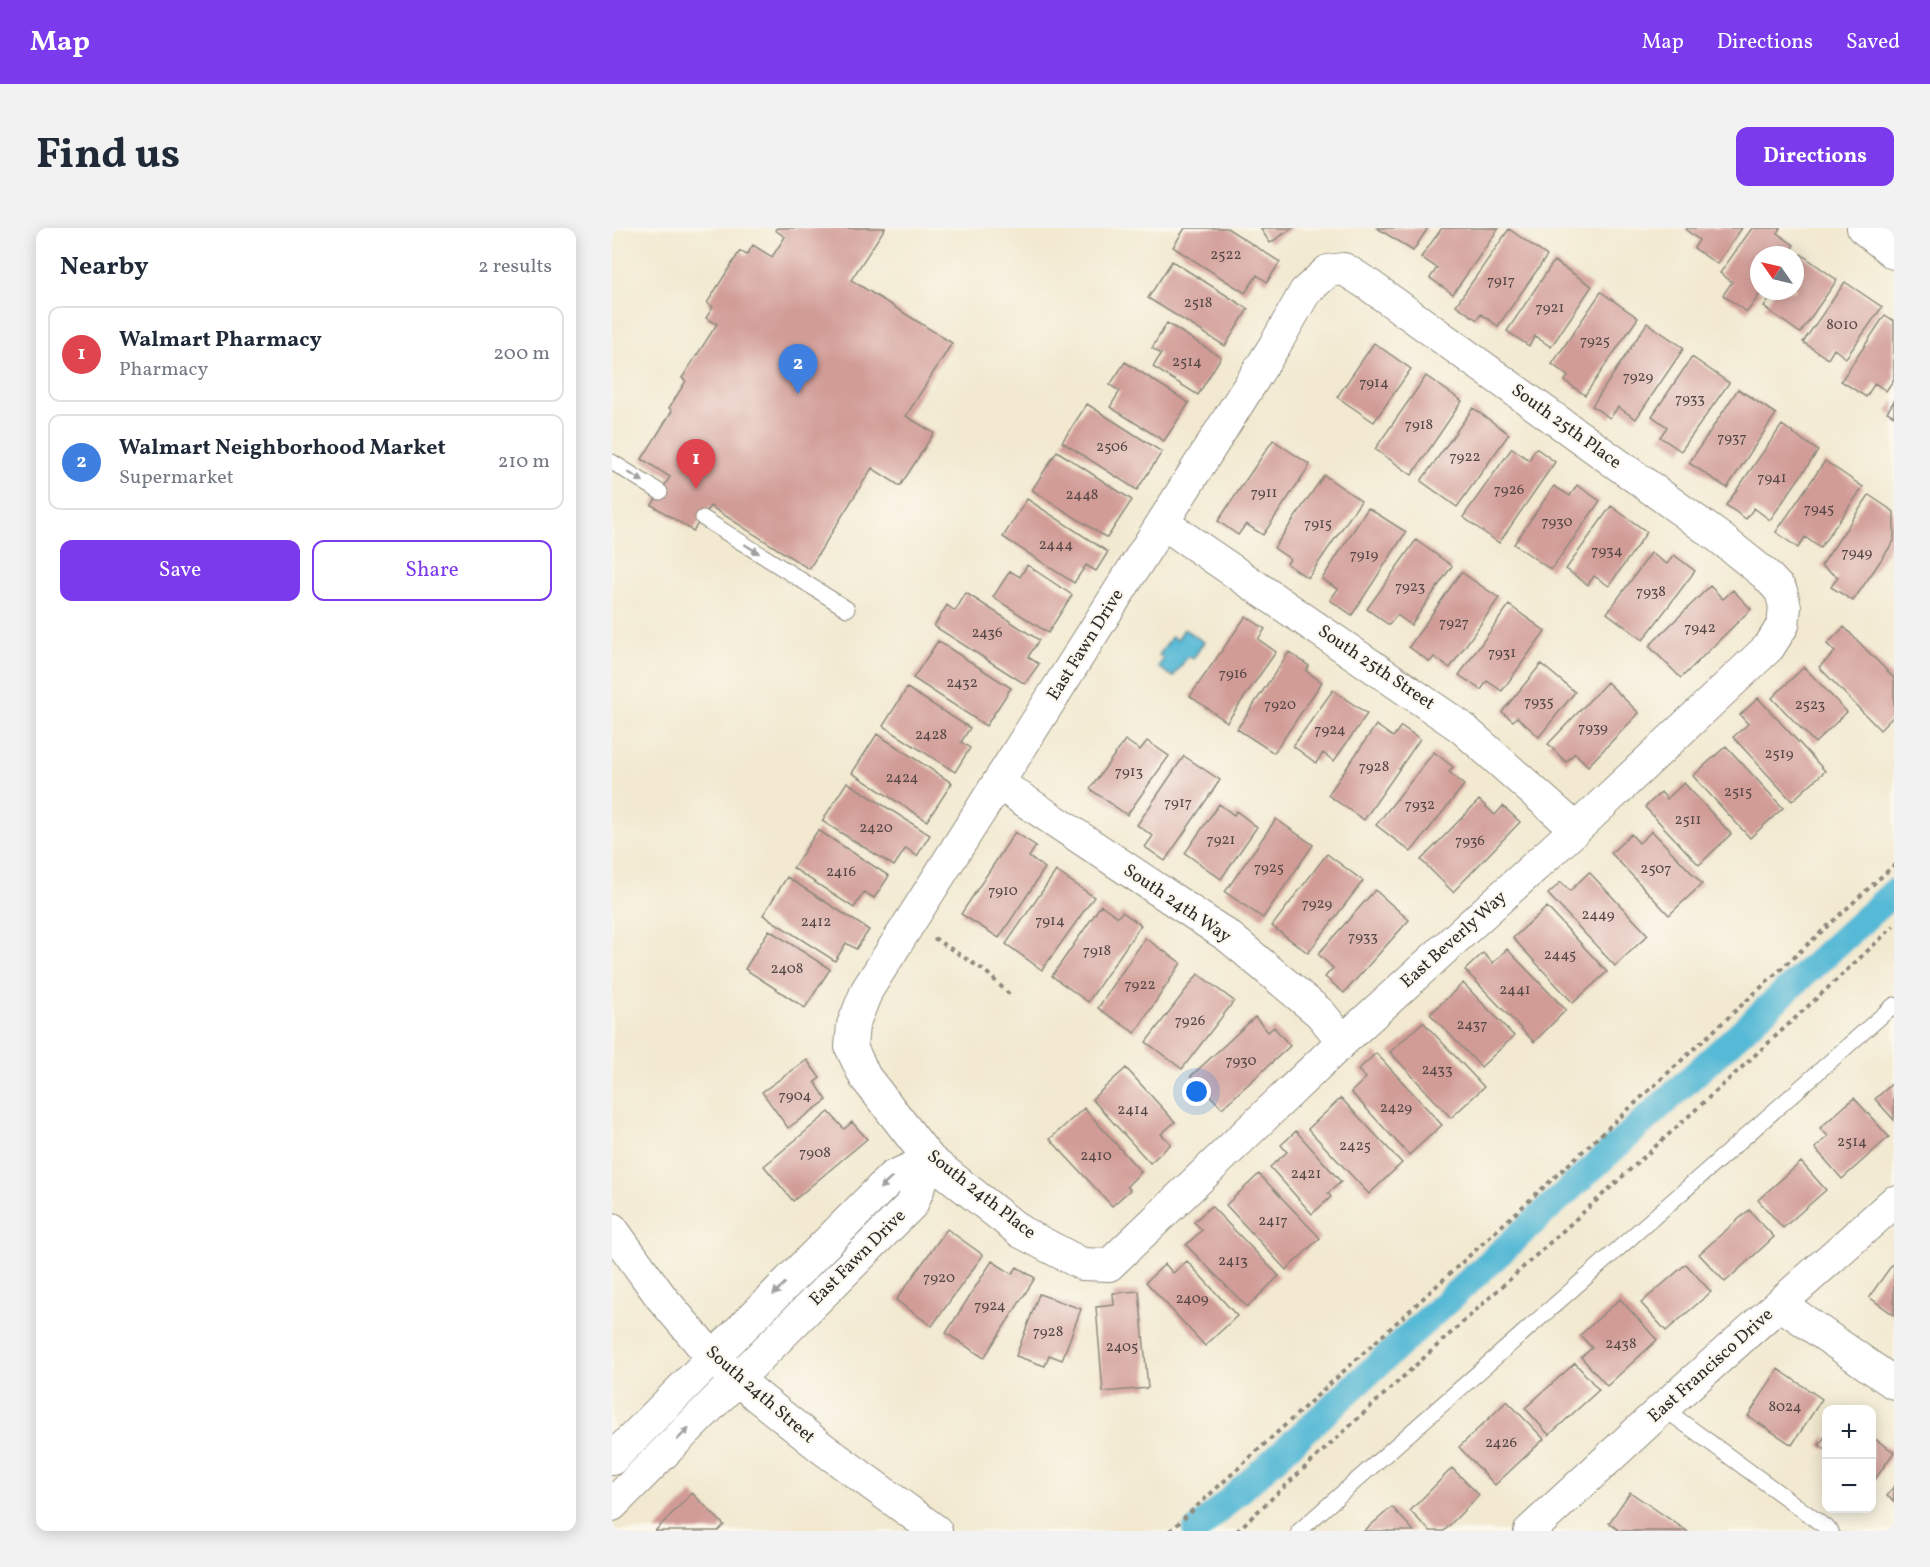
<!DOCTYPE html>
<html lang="en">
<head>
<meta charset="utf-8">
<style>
  :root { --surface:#fff; --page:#f2f2f3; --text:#1f2937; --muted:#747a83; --line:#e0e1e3; --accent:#7c3aed }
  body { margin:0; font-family:Vollkorn,serif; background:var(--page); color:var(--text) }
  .controls { position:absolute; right:18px; bottom:18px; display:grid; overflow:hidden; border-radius:12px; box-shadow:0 3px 15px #0003 }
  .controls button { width:54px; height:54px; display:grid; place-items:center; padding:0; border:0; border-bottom:2px solid var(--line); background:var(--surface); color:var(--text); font:30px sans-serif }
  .compass { position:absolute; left:1138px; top:18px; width:54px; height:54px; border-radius:50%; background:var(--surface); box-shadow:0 3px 15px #0003; rotate:304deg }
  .you { position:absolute; left:585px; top:864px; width:21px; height:21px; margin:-15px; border:4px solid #fff; border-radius:50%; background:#1a73e8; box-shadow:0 0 0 9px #1a73e833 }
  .badge { display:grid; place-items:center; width:39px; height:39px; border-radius:50%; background:var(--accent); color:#fff; font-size:20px; font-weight:700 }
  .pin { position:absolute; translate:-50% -50px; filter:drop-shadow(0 2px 3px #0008) }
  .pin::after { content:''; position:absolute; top:32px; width:21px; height:18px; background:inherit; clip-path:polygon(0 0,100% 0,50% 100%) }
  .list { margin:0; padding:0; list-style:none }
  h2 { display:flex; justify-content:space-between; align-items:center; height:78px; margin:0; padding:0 24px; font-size:26px }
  h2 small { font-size:20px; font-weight:400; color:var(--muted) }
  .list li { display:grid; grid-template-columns:39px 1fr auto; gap:18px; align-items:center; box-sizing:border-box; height:96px; margin:0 12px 12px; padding:0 12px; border:2px solid var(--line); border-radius:12px }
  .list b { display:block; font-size:22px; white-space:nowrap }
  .list p { margin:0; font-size:20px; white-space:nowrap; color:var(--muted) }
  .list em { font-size:20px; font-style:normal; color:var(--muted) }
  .actions { display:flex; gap:12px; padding:18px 24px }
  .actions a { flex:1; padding:14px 0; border:2px solid var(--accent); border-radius:12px; text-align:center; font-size:21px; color:var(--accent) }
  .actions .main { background:var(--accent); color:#fff }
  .map { position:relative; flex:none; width:1282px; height:1303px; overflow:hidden; border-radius:12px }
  header { display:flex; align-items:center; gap:36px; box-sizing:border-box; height:84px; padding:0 30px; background:var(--accent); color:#fff }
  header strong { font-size:28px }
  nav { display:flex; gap:33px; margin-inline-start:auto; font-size:21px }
  .intro { display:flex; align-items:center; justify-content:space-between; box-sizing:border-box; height:144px; padding:0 36px }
  h1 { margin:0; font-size:42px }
  .button { padding:15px 27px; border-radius:12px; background:var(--accent); color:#fff; font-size:21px; font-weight:700 }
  main { display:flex; gap:36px; padding:0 36px }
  aside { flex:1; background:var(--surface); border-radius:12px; box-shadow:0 3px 15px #0003 }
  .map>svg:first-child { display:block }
</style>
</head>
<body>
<header>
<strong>Map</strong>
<nav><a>Map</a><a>Directions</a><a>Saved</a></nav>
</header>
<div class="intro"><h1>Find us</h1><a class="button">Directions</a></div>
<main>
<aside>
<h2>Nearby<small>2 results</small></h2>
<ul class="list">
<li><span class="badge" style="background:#e0444e">1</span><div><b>Walmart Pharmacy</b><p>Pharmacy</p></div><em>200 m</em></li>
<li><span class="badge" style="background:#3f7fe0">2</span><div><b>Walmart Neighborhood Market</b><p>Supermarket</p></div><em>210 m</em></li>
</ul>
<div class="actions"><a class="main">Save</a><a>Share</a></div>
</aside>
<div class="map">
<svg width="1282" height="1303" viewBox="0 0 1282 1303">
  <rect width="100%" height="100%" fill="#fbf7ec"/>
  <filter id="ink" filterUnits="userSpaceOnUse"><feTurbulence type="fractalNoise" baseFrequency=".0167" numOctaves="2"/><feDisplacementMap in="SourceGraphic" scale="12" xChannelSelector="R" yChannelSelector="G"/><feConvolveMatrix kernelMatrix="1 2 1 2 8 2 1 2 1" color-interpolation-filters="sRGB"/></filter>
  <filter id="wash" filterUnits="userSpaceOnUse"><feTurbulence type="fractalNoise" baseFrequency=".008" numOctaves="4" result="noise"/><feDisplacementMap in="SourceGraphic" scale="24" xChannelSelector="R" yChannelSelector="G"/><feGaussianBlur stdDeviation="1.35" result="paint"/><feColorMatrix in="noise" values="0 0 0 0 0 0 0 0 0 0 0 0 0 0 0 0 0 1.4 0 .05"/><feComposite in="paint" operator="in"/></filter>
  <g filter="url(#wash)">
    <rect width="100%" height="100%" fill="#f2e9d0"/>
    <path fill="#57b9d5" stroke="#417280" stroke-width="1.5" d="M 572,401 L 592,414 L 581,431 L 576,428 L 561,449 L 546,439 L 552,430 L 547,427 L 560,408 L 565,412 Z"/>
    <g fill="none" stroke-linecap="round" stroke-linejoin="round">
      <path stroke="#57b9d5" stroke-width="27" d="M 584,1303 L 1282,664"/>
    </g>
    <g id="blocks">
      <path fill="#d19b96" d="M 165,0 L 273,0 L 239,52 L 340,115 L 294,188 L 322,205 L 288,258 L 260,240 L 197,341 L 98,278 L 81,303 L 40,277 L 58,249 L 30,231 L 60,183 L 57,180 L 74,153 L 70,150 L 105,96 L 94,90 L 101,79 L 95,75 L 128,23 L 135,27 L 141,17 L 160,29 L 173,9 L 163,2 Z
        M 573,0 L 615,0 L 668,34 L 655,54 L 645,47 L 633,65 L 561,19 Z
        M 648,0 L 681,0 L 658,15 Z
        M 765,0 L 816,0 L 801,23 Z
        M 830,0 L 887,0 L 841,66 L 818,50 L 825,40 L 809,29 Z
        M 1075,0 L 1130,0 L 1105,36 L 1082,20 L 1087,12 L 1074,2 Z
        M 1140,0 L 1168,0 L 1165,5 L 1182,17 L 1175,27 L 1147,27 L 1147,63 L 1150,63 L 1135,84 L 1111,67 L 1120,54 L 1108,45 Z
        M 897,1 L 935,28 L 886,98 L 869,86 L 865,92 L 844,77 Z
        M 1189,26 L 1225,52 L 1188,105 L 1152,79 L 1163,63 L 1183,63 L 1183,35 Z
        M 560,33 L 636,81 L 613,118 L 536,70 Z
        M 942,33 L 980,58 L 939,119 L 923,108 L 917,118 L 895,103 Z
        M 1233,54 L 1270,79 L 1234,130 L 1222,121 L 1216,131 L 1191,114 Z
        M 989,64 L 1026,90 L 973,167 L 953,153 L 956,148 L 940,136 Z
        M 1273,87 L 1282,93 L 1282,151 L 1274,163 L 1263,155 L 1254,169 L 1229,153 Z
        M 555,95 L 609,129 L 586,167 L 541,139 L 549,126 L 540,120 Z
        M 1035,95 L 1072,120 L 1024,191 L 1006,179 L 998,190 L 980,178 Z
        M 762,115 L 799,141 L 762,194 L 725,169 Z
        M 1080,129 L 1117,155 L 1069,223 L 1048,209 L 1055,199 L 1040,188 Z
        M 513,134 L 577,175 L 552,213 L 498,179 L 508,163 L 498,157 Z
        M 814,148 L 850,173 L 800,247 L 763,221 Z
        M 1126,161 L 1164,186 L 1115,260 L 1077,235 Z
        M 1282,173 L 1282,188 L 1275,184 Z
        M 475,176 L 550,224 L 525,262 L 450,214 Z
        M 861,180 L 897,206 L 845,279 L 809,253 Z
        M 1170,197 L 1206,223 L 1158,292 L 1142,280 L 1134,291 L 1114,277 Z
        M 661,212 L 698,237 L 651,307 L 634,296 L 626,307 L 606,293 Z
        M 900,220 L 917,232 L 924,220 L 943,234 L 887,315 L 851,289 Z
        M 445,223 L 520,272 L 495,310 L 420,262 Z
        M 1213,233 L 1251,259 L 1208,320 L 1193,309 L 1186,320 L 1164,304 Z
        M 712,247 L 749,273 L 696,350 L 675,336 L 678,331 L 662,320 Z
        M 965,257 L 988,273 L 939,342 L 902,316 L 942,258 L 958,268 Z
        M 1257,267 L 1282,284 L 1282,313 L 1241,373 L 1219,359 L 1226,349 L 1209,338 Z
        M 415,271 L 496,324 L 484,343 L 474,337 L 462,355 L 391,309 Z
        M 999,278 L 1035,304 L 997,358 L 982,348 L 976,357 L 954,341 Z
        M 756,280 L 794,304 L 740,387 L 718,372 L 726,361 L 710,351 Z
        M 804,312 L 840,338 L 799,397 L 785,387 L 777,397 L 755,381 Z
        M 1039,325 L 1055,336 L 1062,327 L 1083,343 L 1031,412 L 995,385 Z
        M 415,337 L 460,367 L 436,405 L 381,369 L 398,343 L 408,349 Z
        M 849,344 L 887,370 L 838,440 L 822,429 L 818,434 L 797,419 Z
        M 1098,358 L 1111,371 L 1121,362 L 1139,381 L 1069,450 L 1037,418 Z
        M 354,365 L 427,412 L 416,429 L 427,436 L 413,456 L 322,398 L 335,377 L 343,383 Z
        M 897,377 L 933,403 L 890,463 L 875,453 L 869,462 L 847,447 Z
        M 634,388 L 653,401 L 646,411 L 664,424 L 615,494 L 578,468 Z
        M 1232,399 L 1282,450 L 1282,488 L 1268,502 L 1207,439 L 1223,424 L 1215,416 Z
        M 326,413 L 399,460 L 374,498 L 301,450 Z
        M 677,424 L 697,438 L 694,443 L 710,454 L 662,525 L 625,501 Z
        M 929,436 L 963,464 L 927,509 L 905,489 L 901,493 L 890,484 Z
        M 1192,439 L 1235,484 L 1203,515 L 1160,470 Z
        M 995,454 L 1027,485 L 976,538 L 963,525 L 954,534 L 936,516 Z
        M 295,460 L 358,500 L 349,514 L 358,520 L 343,544 L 271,498 Z
        M 721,462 L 755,486 L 722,533 L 711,525 L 704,535 L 681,518 Z
        M 1146,470 L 1213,543 L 1180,573 L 1121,509 L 1136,496 L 1128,487 Z
        M 764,497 L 781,509 L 789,498 L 808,511 L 752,592 L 716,567 Z
        M 265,506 L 340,555 L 315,593 L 240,545 Z
        M 513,512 L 528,522 L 535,513 L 557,528 L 515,587 L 478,561 Z
        M 1114,518 L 1171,580 L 1138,610 L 1081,548 Z
        M 822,524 L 841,539 L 837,544 L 852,557 L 799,624 L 764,597 Z
        M 572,528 L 608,552 L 553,633 L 533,619 L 541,608 L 525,597 Z
        M 235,554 L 318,607 L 305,628 L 294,620 L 282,638 L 210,593 Z
        M 1072,555 L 1119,606 L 1087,637 L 1033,579 L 1049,564 L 1055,571 Z
        M 867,572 L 883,587 L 891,578 L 908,594 L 841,664 L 809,632 Z
        M 607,576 L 622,587 L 624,583 L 645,599 L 609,651 L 573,625 Z
        M 664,591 L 701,617 L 651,690 L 613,664 Z
        M 206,602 L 277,648 L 262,670 L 252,664 L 242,680 L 181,640 Z
        M 1040,603 L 1090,656 L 1057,687 L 999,625 L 1019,606 L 1027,615 Z
        M 403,604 L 424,618 L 417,629 L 433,640 L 387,710 L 349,686 Z
        M 715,626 L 751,653 L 696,725 L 660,698 Z
        M 444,643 L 482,669 L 430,742 L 394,716 Z
        M 977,644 L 1036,707 L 1003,738 L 936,666 L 949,654 L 958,663 Z
        M 175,649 L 257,702 L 244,721 L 234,715 L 223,733 L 151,687 Z
        M 763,662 L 797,692 L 732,765 L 713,749 L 721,740 L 706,726 Z
        M 489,677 L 506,689 L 510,684 L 529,697 L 476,774 L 440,748 Z
        M 935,679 L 995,744 L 961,775 L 901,710 Z
        M 157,702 L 218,741 L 193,780 L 133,741 Z
        M 533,710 L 569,735 L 523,805 L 486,780 Z
        M 895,721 L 954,782 L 922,814 L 853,742 L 871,725 L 881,735 Z
        M 586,746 L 622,773 L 570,841 L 534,814 Z
        M 851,755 L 902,808 L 869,839 L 818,786 Z
        M 643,789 L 656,804 L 662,799 L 678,818 L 610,880 L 579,848 Z
        M 811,794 L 872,859 L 839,890 L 778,824 Z
        M 764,825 L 830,897 L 797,927 L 739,864 L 754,850 L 746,842 Z
        M 195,832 L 208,850 L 203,854 L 215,872 L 176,900 L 150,864 Z
        M 514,840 L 563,894 L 549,906 L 559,916 L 538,935 L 480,871 Z
        M 1282,854 L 1282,892 L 1263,871 Z
        M 729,870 L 790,935 L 757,966 L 696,901 Z
        M 1242,870 L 1277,909 L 1230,951 L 1203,920 L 1216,908 L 1208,900 Z
        M 472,880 L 529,944 L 515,958 L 518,962 L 500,978 L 438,911 Z
        M 217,884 L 232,901 L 240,894 L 255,911 L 181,973 L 152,938 Z
        M 684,903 L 729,954 L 716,965 L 719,969 L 700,986 L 658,939 L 675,924 L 669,917 Z
        M 1189,934 L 1214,962 L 1171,1000 L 1146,972 Z
        M 647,946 L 708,1010 L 674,1042 L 614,977 Z
        M 599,978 L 667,1048 L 635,1079 L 574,1017 L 590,1002 L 582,994 Z
        M 1137,982 L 1162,1009 L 1113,1054 L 1087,1026 Z
        M 335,1001 L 371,1027 L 320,1098 L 284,1072 Z
        M 380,1033 L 400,1046 L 405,1039 L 423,1050 L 372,1130 L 334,1105 Z
        M 575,1033 L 625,1088 L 593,1118 L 534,1054 L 553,1036 L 561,1045 Z
        M 1282,1034 L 1282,1087 L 1257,1069 Z
        M 1074,1036 L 1099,1064 L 1054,1103 L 1029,1075 Z
        M 527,1063 L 536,1160 L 491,1164 L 484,1079 L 502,1077 L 501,1065 Z
        M 427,1066 L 469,1081 L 450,1132 L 437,1127 L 433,1138 L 404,1128 Z
        M 1008,1071 L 1045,1112 L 995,1158 L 969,1129 L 980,1120 L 968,1107 Z
        M 963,1135 L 987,1162 L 937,1207 L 913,1180 Z
        M 1166,1141 L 1210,1171 L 1180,1217 L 1136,1188 Z
        M 895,1173 L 932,1211 L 883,1257 L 847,1219 Z
        M 1214,1207 L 1214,1222 L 1207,1217 Z
        M 1260,1209 L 1282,1224 L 1260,1256 Z
        M 840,1240 L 867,1267 L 832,1303 L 818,1303 L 798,1283 Z
        M 1282,1258 L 1282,1273 L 1275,1268 Z
        M 1018,1264 L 1075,1303 L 1008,1303 L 997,1295 Z
        M 80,1265 L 112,1297 L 106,1303 L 43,1303 Z
        M 780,1279 L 802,1303 L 752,1303 Z"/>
    </g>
  </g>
  <g filter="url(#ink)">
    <use href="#blocks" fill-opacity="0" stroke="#8e8a7e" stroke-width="1.5"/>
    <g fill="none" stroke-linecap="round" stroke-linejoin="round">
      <g stroke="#8e8a7e" stroke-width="17">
        <path id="service" d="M 0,234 L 48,264
          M 91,290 L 235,381
          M 1051,1180 L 1219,1303
          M 687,1303 L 1282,777"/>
      </g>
      <g stroke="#8e8a7e" stroke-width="34">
        <path id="minor" d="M 1251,0 L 1282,25
          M 732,41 L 757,57 L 1108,310 L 1153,346 L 1169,363 L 1173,379 L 1171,397 L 1157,419 L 964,601 L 731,813 L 497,1037 L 470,1036 L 409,1004 L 318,932 L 253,849 L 239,819 L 241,797 L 255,762 L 663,117 L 693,64 L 716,43 Z
          M 551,295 L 849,499 L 964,601
          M 386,555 L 617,709 L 708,785 L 731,813
          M 0,1001 L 49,1069 L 100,1129 L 145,1168 L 210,1220 L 324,1303
          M 1168,1076 L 1282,1155
          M 0,1231 L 280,949 L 318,932
          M 0,1277 L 300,976 L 318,932
          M 918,1303 L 1051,1180 L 1282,974"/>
      </g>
      <path stroke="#8e8a7e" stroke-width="4" stroke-dasharray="4.5 4.5" stroke-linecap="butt" d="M 322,710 L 373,743 L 399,768
        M 558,1303 L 1282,637
        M 625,1303 C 842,1099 1065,902 1282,698"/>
      <use href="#service" stroke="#fff" stroke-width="15"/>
      <use href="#minor" stroke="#fff" stroke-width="32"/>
    </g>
    <defs><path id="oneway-solid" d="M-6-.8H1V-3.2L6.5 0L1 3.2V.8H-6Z" transform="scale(1.5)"/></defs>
    <g fill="#a0a0a0">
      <use href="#oneway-solid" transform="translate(24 249) rotate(32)"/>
      <use href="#oneway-solid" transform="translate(140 321) rotate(32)"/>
      <use href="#oneway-solid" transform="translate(274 955) rotate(138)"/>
      <use href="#oneway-solid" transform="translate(167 1061) rotate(135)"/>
      <use href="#oneway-solid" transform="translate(71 1206) rotate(-45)"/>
    </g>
  </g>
  <g text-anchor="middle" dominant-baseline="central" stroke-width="4.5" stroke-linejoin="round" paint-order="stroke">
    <g font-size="15" fill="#544746">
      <text x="614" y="27">2522</text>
      <text x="889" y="53">7917</text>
      <text x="586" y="75">2518</text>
      <text x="938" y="80">7921</text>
      <text x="1230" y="97">8010</text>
      <text x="983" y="113">7925</text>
      <text x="575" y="134">2514</text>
      <text x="1026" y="149">7929</text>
      <text x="762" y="155">7914</text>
      <text x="1078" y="171">7933</text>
      <text x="807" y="197">7918</text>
      <text x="1120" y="210">7937</text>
      <text x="500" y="219">2506</text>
      <text x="853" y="229">7922</text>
      <text x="1160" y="250">7941</text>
      <text x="897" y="262">7926</text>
      <text x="652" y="265">7911</text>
      <text x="470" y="267">2448</text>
      <text x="1207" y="281">7945</text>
      <text x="945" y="294">7930</text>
      <text x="706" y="296">7915</text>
      <text x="444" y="317">2444</text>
      <text x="995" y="323">7934</text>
      <text x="1245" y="325">7949</text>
      <text x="752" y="327">7919</text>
      <text x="798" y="359">7923</text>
      <text x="1039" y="364">7938</text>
      <text x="842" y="395">7927</text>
      <text x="1088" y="400">7942</text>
      <text x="375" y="405">2436</text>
      <text x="890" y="425">7931</text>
      <text x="621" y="446">7916</text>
      <text x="350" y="455">2432</text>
      <text x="927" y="474">7935</text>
      <text x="668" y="477">7920</text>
      <text x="1198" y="477">2523</text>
      <text x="981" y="500">7939</text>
      <text x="718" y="502">7924</text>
      <text x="319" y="507">2428</text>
      <text x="1167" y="526">2519</text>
      <text x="762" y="539">7928</text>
      <text x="517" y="544">7913</text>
      <text x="290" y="550">2424</text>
      <text x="1126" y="564">2515</text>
      <text x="566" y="575">7917</text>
      <text x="808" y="577">7932</text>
      <text x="1076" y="592">2511</text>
      <text x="264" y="600">2420</text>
      <text x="609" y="612">7921</text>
      <text x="858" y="613">7936</text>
      <text x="657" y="640">7925</text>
      <text x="1044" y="641">2507</text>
      <text x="229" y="644">2416</text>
      <text x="391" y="663">7910</text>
      <text x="705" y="676">7929</text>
      <text x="986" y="687">2449</text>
      <text x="438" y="693">7914</text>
      <text x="204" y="694">2412</text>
      <text x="751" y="709">7933</text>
      <text x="485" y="723">7918</text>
      <text x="948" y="727">2445</text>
      <text x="175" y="741">2408</text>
      <text x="528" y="757">7922</text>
      <text x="903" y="762">2441</text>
      <text x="578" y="793">7926</text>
      <text x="860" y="797">2437</text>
      <text x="629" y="833">7930</text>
      <text x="825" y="842">2433</text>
      <text x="183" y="868">7904</text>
      <text x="784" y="880">2429</text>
      <text x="521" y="882">2414</text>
      <text x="1240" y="914">2514</text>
      <text x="743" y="918">2425</text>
      <text x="203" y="925">7908</text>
      <text x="484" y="928">2410</text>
      <text x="694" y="946">2421</text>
      <text x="661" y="993">2417</text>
      <text x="621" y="1033">2413</text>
      <text x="327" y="1050">7920</text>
      <text x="580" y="1071">2409</text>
      <text x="378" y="1078">7924</text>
      <text x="436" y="1104">7928</text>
      <text x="1009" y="1116">2438</text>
      <text x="510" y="1119">2405</text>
      <text x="1173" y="1179">8024</text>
      <text x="889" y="1215">2426</text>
    </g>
    <g font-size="18" fill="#2b2b2b" stroke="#fbf7ec">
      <text transform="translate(954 199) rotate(36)">South 25th Place</text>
      <text transform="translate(474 417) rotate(-58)">East Fawn Drive</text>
      <text transform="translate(764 440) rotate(34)">South 25th Street</text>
      <text transform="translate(565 676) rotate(34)">South 24th Way</text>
      <text transform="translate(842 712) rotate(-42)">East Beverly Way</text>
      <text transform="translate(369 967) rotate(38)">South 24th Place</text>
      <text transform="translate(246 1030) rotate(-45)">East Fawn Drive</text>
      <text transform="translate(1099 1138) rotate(-42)">East Francisco Drive</text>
      <text transform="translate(148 1167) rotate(41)">South 24th Street</text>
    </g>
  </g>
</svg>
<div class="controls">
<button>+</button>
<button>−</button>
</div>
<svg class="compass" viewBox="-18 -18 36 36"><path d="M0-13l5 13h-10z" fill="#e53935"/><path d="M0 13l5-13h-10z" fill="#747a83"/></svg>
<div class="you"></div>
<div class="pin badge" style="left:84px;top:261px;background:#e0444e">1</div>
<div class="pin badge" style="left:186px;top:166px;background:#3f7fe0">2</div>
</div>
</main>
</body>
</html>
